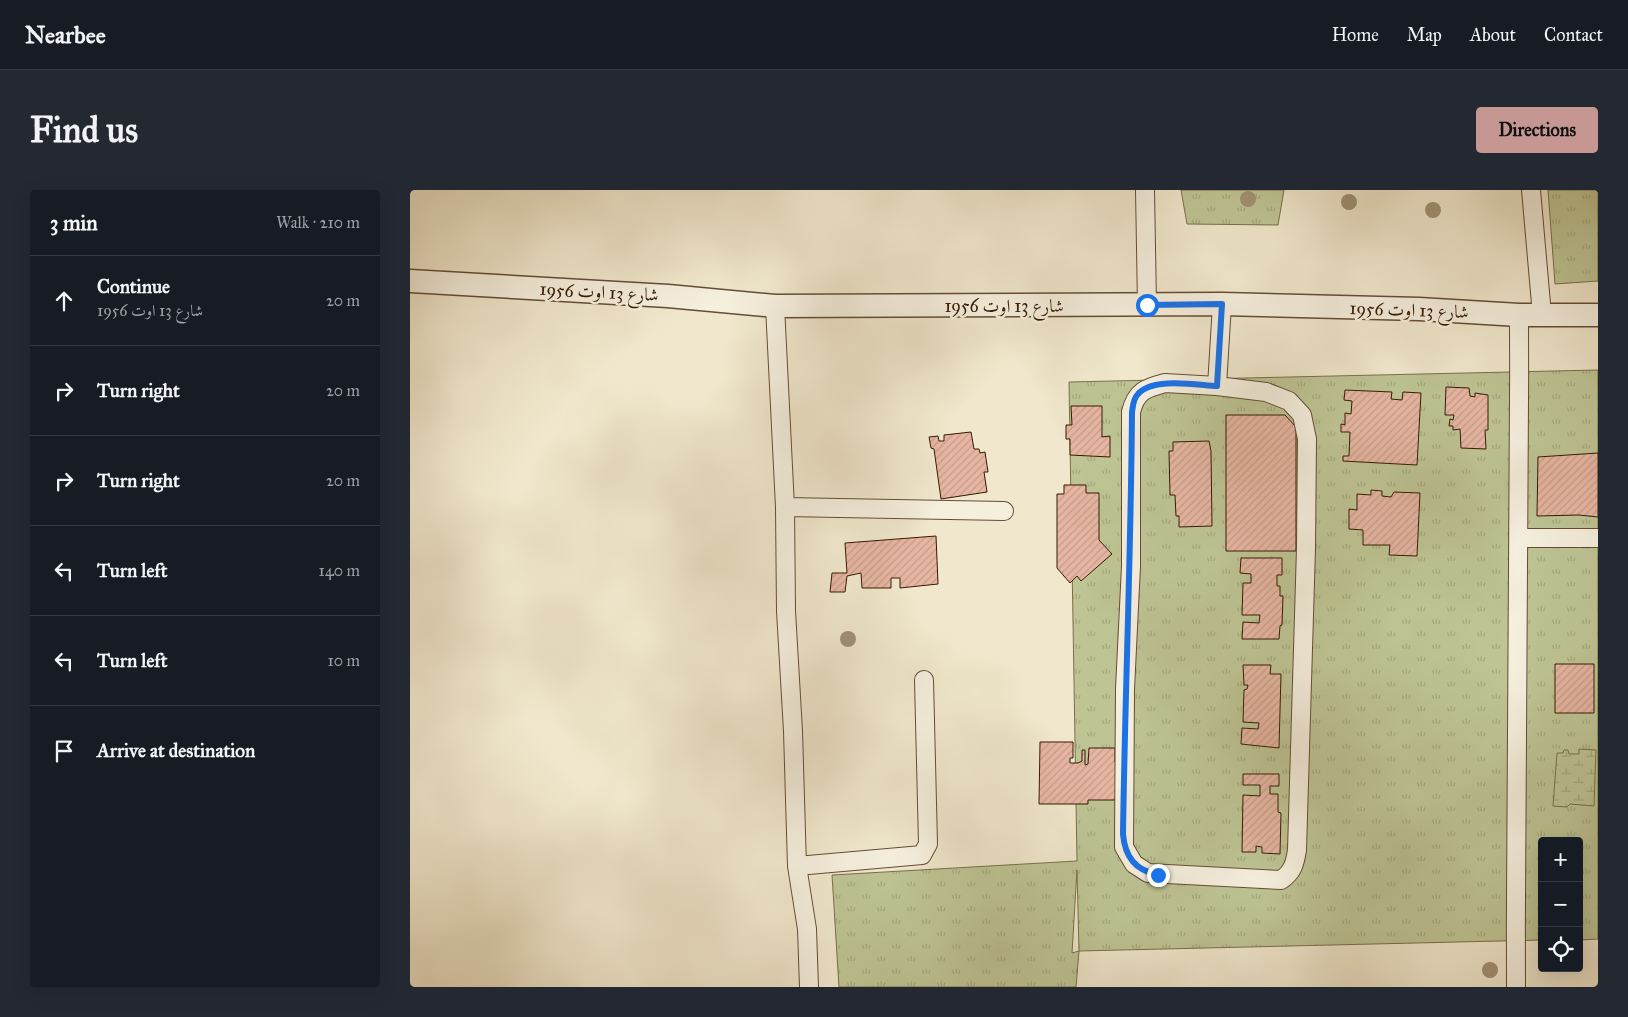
<!DOCTYPE html>
<html lang="en">
<head>
<meta charset="utf-8">
<style>
  :root { --surface:#171b24; --page:#242831; --text:#f1f3f6; --muted:#9ea1a6; --line:#363941; --accent:#c59692 }
  body { margin:0; font-family:"IM FELL Great Primer",Amiri,serif; background:var(--page); color:var(--text) }
  .controls { position:absolute; right:15px; bottom:15px; display:grid; overflow:hidden; border-radius:5px; box-shadow:0 5px 20px #0002 }
  .controls button { width:45px; height:45px; display:grid; place-items:center; padding:0; border:0; border-bottom:1px solid var(--line); background:var(--surface); color:var(--text); font:25px sans-serif }
  .stop { position:absolute; width:15px; height:15px; margin:-11px; border:4px solid #1a73e8; border-radius:50%; background:#fff }
  .stop.end { background:#1a73e8; border-color:#fff; box-shadow:0 1px 5px #0008 }
  .list { margin:0; padding:0; list-style:none }
  h2 { display:flex; justify-content:space-between; align-items:center; height:65px; margin:0; padding:0 20px; font-size:21px }
  h2 small { font-size:16px; font-weight:400; color:var(--muted) }
  .list li { display:grid; grid-template-columns:32px 1fr auto; gap:15px; align-items:center; box-sizing:border-box; height:90px; padding:0 20px; border-top:1px solid var(--line) }
  .list b { display:block; font-size:19px; white-space:nowrap }
  .list p { margin:0; font-size:16px; white-space:nowrap; color:var(--muted) }
  .list em { font-size:16px; font-style:normal; color:var(--muted) }
  .icon { flex:none; width:28px; height:28px; fill:none; stroke:currentColor; stroke-width:2; stroke-linecap:round; stroke-linejoin:round }
  .map { position:relative; flex:none; width:1188px; height:797px; overflow:hidden; border-radius:5px }
  header { display:flex; align-items:center; gap:30px; box-sizing:border-box; height:70px; padding:0 25px; background:var(--surface); border-bottom:1px solid var(--line) }
  header strong { font-size:24px }
  nav { display:flex; gap:28px; margin-inline-start:auto; font-size:18px }
  .intro { display:flex; align-items:center; justify-content:space-between; box-sizing:border-box; height:120px; padding:0 30px }
  h1 { margin:0; font-size:35px }
  .button { padding:12px 22px; border-radius:5px; background:var(--accent); color:#111; font-size:18px; font-weight:700 }
  main { display:flex; gap:30px; padding:0 30px }
  aside { flex:1; background:var(--surface); border-radius:5px; box-shadow:0 5px 20px #0002 }
  .map>svg:first-child { display:block }
</style>
</head>
<body>
<header>
<strong>Nearbee</strong>
<nav><a>Home</a><a>Map</a><a>About</a><a>Contact</a></nav>
</header>
<div class="intro"><h1>Find us</h1><a class="button">Directions</a></div>
<main>
<aside>
<h2>3 min<small>Walk · 210 m</small></h2>
<ul class="list">
<li><svg class="icon" aria-label="ahead" viewBox="0 0 24 24"><path d="M12 20V5M6 11l6-6 6 6"/></svg><div><b>Continue</b><p>شارع 13 اوت 1956</p></div><em>20 m</em></li>
<li><svg class="icon" aria-label="right" viewBox="0 0 24 24"><path d="M7 20v-9h11M14 6l5 5-5 5"/></svg><div><b>Turn right</b></div><em>20 m</em></li>
<li><svg class="icon" aria-label="right" viewBox="0 0 24 24"><path d="M7 20v-9h11M14 6l5 5-5 5"/></svg><div><b>Turn right</b></div><em>20 m</em></li>
<li><svg class="icon" aria-label="left" viewBox="0 0 24 24"><path d="M17 20v-9H6M10 6l-5 5 5 5"/></svg><div><b>Turn left</b></div><em>140 m</em></li>
<li><svg class="icon" aria-label="left" viewBox="0 0 24 24"><path d="M17 20v-9H6M10 6l-5 5 5 5"/></svg><div><b>Turn left</b></div><em>10 m</em></li>
<li><svg class="icon" aria-label="arrive" viewBox="0 0 24 24"><path d="M6 21V4h12l-3 4 3 4H6"/></svg><div><b>Arrive at destination</b></div></li>
</ul>
</aside>
<div class="map">
<svg width="1188" height="797" viewBox="0 0 1188 797">
  <defs>
    <pattern id="grass-tufts" width="24" height="20" patternUnits="userSpaceOnUse" patternTransform="scale(1.25)"><rect width="24" height="20" fill="#bec494"/><path d="M3 7l-1-3M5 7V3M7 7l1-3M15 17l-1-3M17 17v-4M19 17l1-3" fill="none" stroke="#a4a87e"/></pattern>
    <pattern id="wetland-marsh" width="20" height="14" patternUnits="userSpaceOnUse" patternTransform="scale(1.25)"><rect width="20" height="14" fill="#bec494"/><path d="M1 5h8M5 5V1M11 12h8M15 12V8" fill="none" stroke="#a4a87e"/></pattern>
    <pattern id="building-hatch" width="6" height="6" patternUnits="userSpaceOnUse" patternTransform="scale(1.25)"><rect width="6" height="6" fill="#e6b6a2"/><path d="M-1 1l2-2M0 6l6-6M5 7l2-2" fill="none" stroke="#c69c8a"/></pattern>
  </defs>
  <rect width="100%" height="100%" fill="#f0e7cc"/>
  <filter id="stains"><feTurbulence type="fractalNoise" baseFrequency=".004" numOctaves="4"/><feColorMatrix values="0 0 0 0 .2 0 0 0 0 .09 0 0 0 0 .02 0 0 0 .5 -.17"/></filter>
  <radialGradient id="worn" r=".72"><stop offset=".6" stop-color="#630" stop-opacity="0"/><stop offset="1" stop-color="#630" stop-opacity=".3"/></radialGradient>
  <path fill="url(#grass-tufts)" stroke="#7a6f4b" fill-rule="evenodd" d="M 771,0 L 874,0 L 868,35 L 777,34 Z
    M 1138,0 L 1188,0 L 1188,91 L 1145,94 Z
    M 1188,180 L 1188,749 L 1169,750 L 1169,651 L 1132,651 L 1132,750 L 669,761 L 666,797 L 429,797 L 422,685 L 667,671 L 659,192 ZM 667,680 L 669,761 L 662,763 Z"/>
  <path fill="url(#wetland-marsh)" stroke="#7a6f4b" d="M 1169,559 L 1186,560 L 1184,616 L 1160,614 L 1157,617 L 1143,616 L 1147,563 L 1153,563 L 1154,560 L 1158,560 L 1159,564 L 1169,564 Z"/>
  <path fill="url(#building-hatch)" stroke="#361a02" d="M 1036,197 L 1059,198 L 1060,206 L 1065,207 L 1065,203 L 1078,205 L 1078,240 L 1075,240 L 1076,259 L 1051,258 L 1050,239 L 1043,240 L 1043,236 L 1039,236 L 1040,229 L 1043,230 L 1044,225 L 1035,225 Z
    M 935,200 L 982,202 L 981,209 L 992,210 L 993,202 L 1011,203 L 1007,275 L 933,271 L 933,266 L 939,266 L 940,242 L 931,242 L 931,234 L 935,235 L 935,223 L 941,224 L 942,211 L 934,210 Z
    M 661,216 L 692,216 L 692,247 L 700,246 L 700,267 L 660,265 L 660,249 L 656,249 L 656,235 L 662,235 Z
    M 816,225 L 875,225 L 886,237 L 886,361 L 816,361 Z
    M 561,242 L 564,259 L 569,259 L 570,263 L 575,262 L 578,282 L 574,282 L 577,302 L 531,309 L 524,259 L 521,258 L 519,247 L 528,246 L 529,251 L 534,251 L 534,245 Z
    M 799,251 L 801,261 L 802,336 L 769,337 L 769,326 L 766,326 L 765,305 L 760,305 L 759,261 L 763,261 L 763,252 Z
    M 1188,263 L 1188,327 L 1169,325 L 1127,326 L 1128,267 Z
    M 654,295 L 676,295 L 676,303 L 689,303 L 689,350 L 702,364 L 671,391 L 667,386 L 660,393 L 647,378 L 647,304 L 654,304 Z
    M 961,300 L 972,301 L 972,306 L 981,307 L 984,302 L 1010,303 L 1007,366 L 979,365 L 980,355 L 953,355 L 953,340 L 939,339 L 939,319 L 947,320 L 947,304 L 961,305 Z
    M 526,346 L 528,394 L 490,398 L 490,388 L 481,388 L 481,398 L 452,398 L 451,383 L 437,386 L 435,402 L 420,402 L 422,383 L 437,383 L 435,353 Z
    M 831,368 L 872,368 L 872,385 L 867,385 L 867,396 L 870,396 L 870,406 L 873,406 L 872,435 L 870,436 L 869,449 L 832,449 L 833,432 L 849,433 L 850,425 L 832,425 L 833,393 L 841,393 L 841,384 L 830,383 Z
    M 1145,474 L 1184,474 L 1184,523 L 1145,523 Z
    M 833,475 L 861,475 L 860,484 L 871,484 L 869,558 L 831,554 L 832,538 L 848,539 L 849,533 L 833,532 L 834,500 L 837,499 L 838,495 L 834,495 Z
    M 630,552 L 663,552 L 663,568 L 660,568 L 660,573 L 668,573 L 672,571 L 672,560 L 675,560 L 675,575 L 678,574 L 679,558 L 705,558 L 705,572 L 710,572 L 705,610 L 678,610 L 678,614 L 629,614 Z
    M 833,584 L 869,584 L 869,596 L 860,596 L 860,604 L 868,604 L 868,622 L 871,623 L 870,664 L 852,663 L 852,657 L 846,656 L 846,662 L 832,662 L 833,605 L 850,606 L 850,595 L 833,595 Z"/>
  <g fill="none" stroke-linecap="round" stroke-linejoin="round">
    <g stroke="#644d34" stroke-width="20">
      <path id="minor" d="M 735,0 L 737,115
        M 1121,0 L 1132,125
        M 365,116 L 375,317 L 376,421 L 383,541 L 387,676 L 397,739 L 399,797
        M 755,193 L 807,196 L 856,202 L 879,211 L 892,225 L 897,249 L 896,358 L 887,660 C 885,673 883,682 871,690 L 738,683 L 724,674 L 714,657 L 715,499 L 721,376 L 721,222 C 726,201 736,198 755,193 Z
        M 807,196 L 812,114
        M 375,317 L 594,321
        M 1110,348 L 1188,348
        M 387,676 L 512,665 L 518,654 L 514,490
        M 1106,797 C 1105,573 1110,349 1109,125"/>
    </g>
    <g stroke="#644d34" stroke-width="25">
      <path id="tertiary" d="M 0,91 L 258,106 L 365,116 L 812,114 L 1009,119 L 1109,125 L 1188,125"/>
    </g>
    <use href="#minor" stroke="#f5efde" stroke-width="18"/>
    <use href="#tertiary" stroke="#f5efde" stroke-width="22"/>
  </g>
  <g fill="#a09275">
    <circle cx="838" cy="9" r="8"/>
    <circle cx="939" cy="12" r="8"/>
    <circle cx="1023" cy="20" r="8"/>
    <circle cx="438" cy="449" r="8"/>
    <circle cx="1080" cy="780" r="8"/>
  </g>
  <g fill="none" stroke-linecap="round" stroke-linejoin="round">
    <path stroke="#1a73e8" stroke-width="6" d="M 737,115 L 812,114 L 807,196 C 786,195 743,187 728,204 C 723,209 723,216 722,222 C 721,363 715,503 713,644 C 715,667 725,680 748,685"/>
  </g>
  <g text-anchor="middle" dominant-baseline="central" stroke-width="5" stroke-linejoin="round" paint-order="stroke">
    <g font-size="18" fill="#361a02" stroke="#f5efde">
      <text transform="translate(189 102) rotate(3)">شارع 13 اوت 1956</text>
      <text x="594" y="116">شارع 13 اوت 1956</text>
      <text transform="translate(999 120) rotate(2)">شارع 13 اوت 1956</text>
    </g>
  </g>
  <rect width="100%" height="100%" filter="url(#stains)"/>
  <rect width="100%" height="100%" fill="url(#worn)"/>
</svg>
<div class="controls">
<button>+</button>
<button>−</button>
<button><svg class="icon" aria-label="locate" viewBox="0 0 24 24"><circle cx="12" cy="12" r="6"/><path d="M12 2v4M12 18v4M2 12h4M18 12h4"/></svg></button>
</div>
<div class="stop" style="left:737px;top:115px"></div>
<div class="stop end" style="left:748px;top:685px"></div>
</div>
</main>
</body>
</html>
